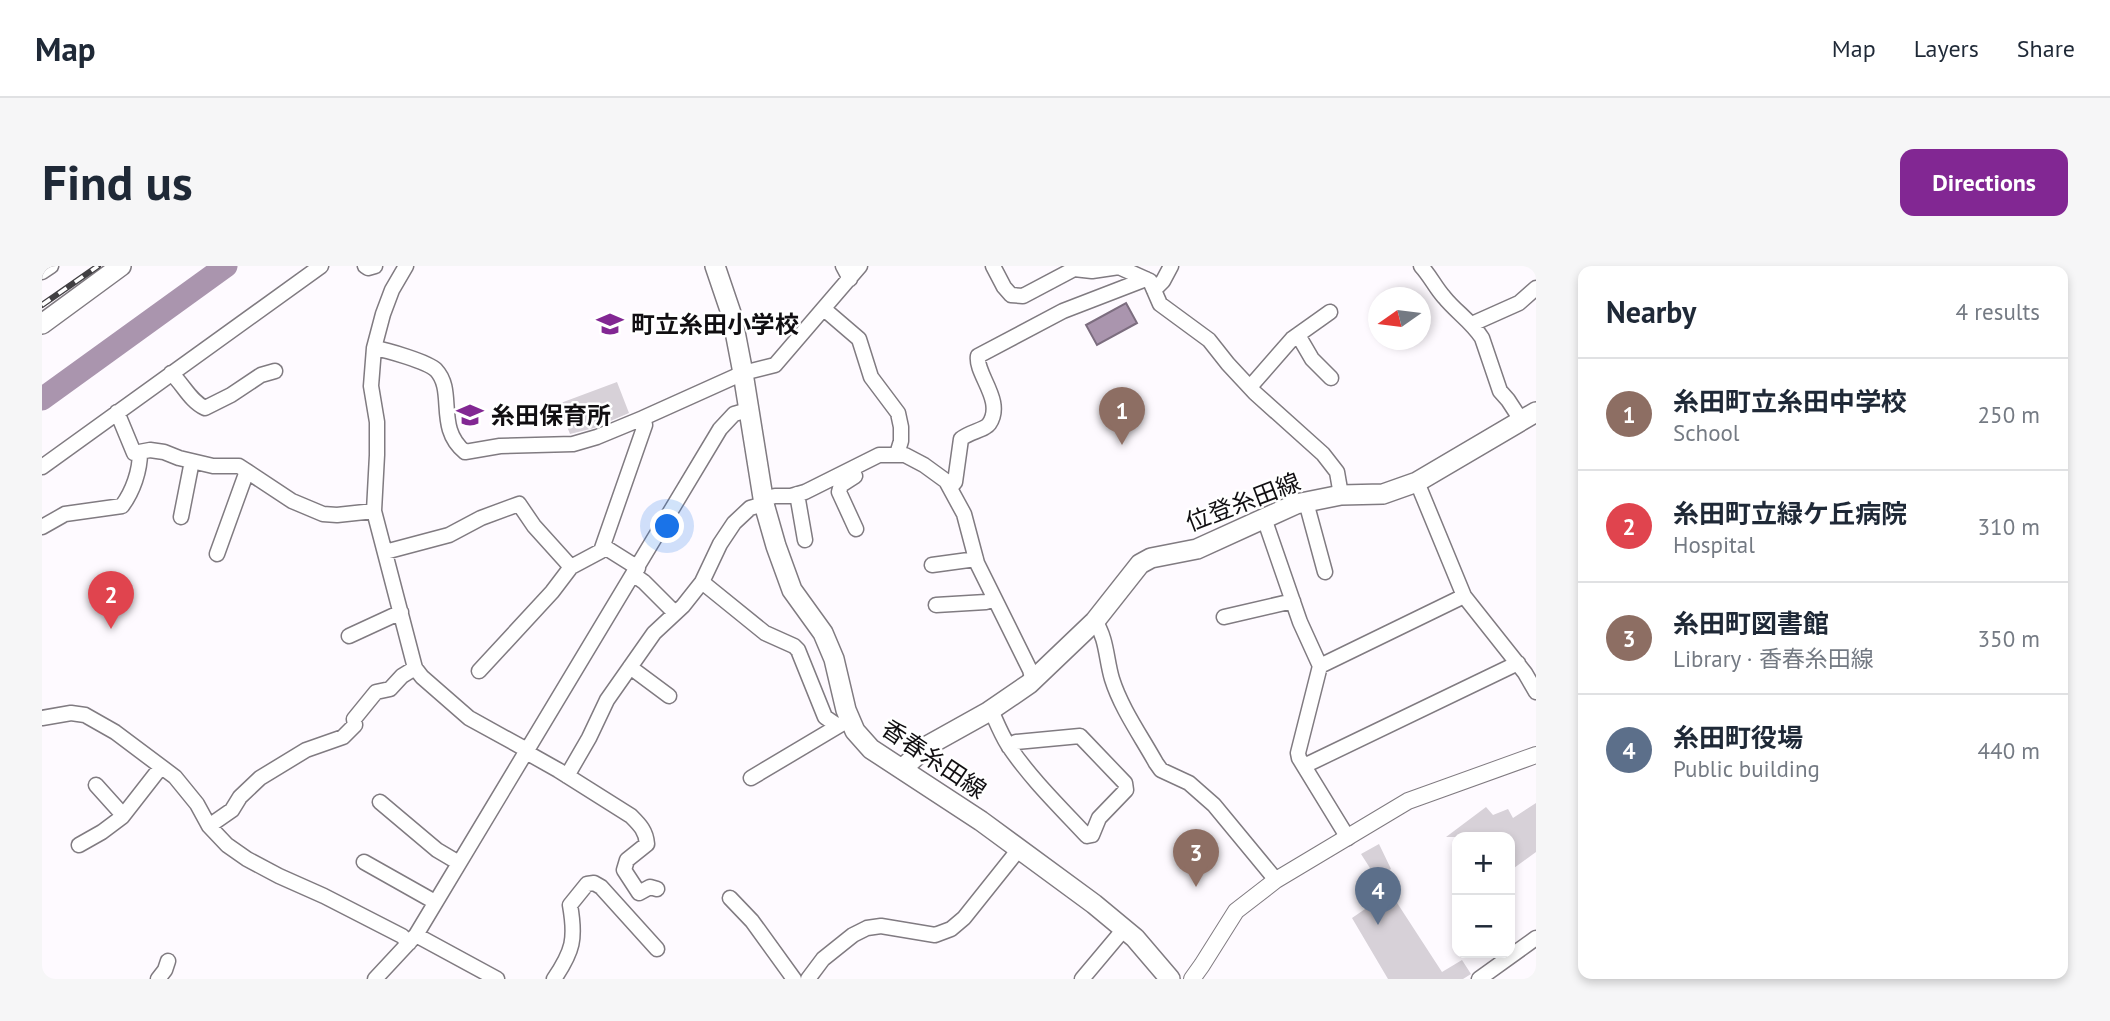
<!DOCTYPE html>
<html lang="en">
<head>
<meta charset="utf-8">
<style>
  :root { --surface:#fff; --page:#f6f6f7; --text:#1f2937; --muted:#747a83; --line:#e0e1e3; --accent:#822793 }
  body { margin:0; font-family:"PT Sans","Noto Sans JP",sans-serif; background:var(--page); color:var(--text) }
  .controls { position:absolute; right:21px; bottom:21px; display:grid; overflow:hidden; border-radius:14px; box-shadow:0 4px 10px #0003 }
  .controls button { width:63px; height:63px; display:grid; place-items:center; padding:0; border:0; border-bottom:2px solid var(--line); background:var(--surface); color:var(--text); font:35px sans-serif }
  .compass { position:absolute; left:1326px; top:21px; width:63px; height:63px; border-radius:50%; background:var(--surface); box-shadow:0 4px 10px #0003; rotate:256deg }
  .you { position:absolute; left:626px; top:261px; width:24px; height:24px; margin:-18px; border:5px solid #fff; border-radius:50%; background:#1a73e8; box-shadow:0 0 0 10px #1a73e833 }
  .badge { display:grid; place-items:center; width:46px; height:46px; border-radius:50%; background:var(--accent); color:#fff; font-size:23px; font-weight:700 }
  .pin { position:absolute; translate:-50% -58px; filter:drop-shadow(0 2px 4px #0008) }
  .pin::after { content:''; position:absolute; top:37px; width:24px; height:21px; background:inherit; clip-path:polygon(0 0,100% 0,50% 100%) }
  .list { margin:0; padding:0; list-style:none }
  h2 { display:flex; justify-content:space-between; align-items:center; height:91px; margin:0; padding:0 28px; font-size:30px }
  h2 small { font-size:23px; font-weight:400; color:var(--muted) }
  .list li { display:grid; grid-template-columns:46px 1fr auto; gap:21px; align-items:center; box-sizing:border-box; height:112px; padding:0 28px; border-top:2px solid var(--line) }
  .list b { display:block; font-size:26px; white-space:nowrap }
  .list p { margin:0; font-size:23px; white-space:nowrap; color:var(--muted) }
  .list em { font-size:23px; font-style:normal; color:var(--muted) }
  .map { position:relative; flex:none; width:1494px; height:713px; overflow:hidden; border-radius:14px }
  header { display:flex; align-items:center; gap:42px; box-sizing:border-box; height:98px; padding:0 35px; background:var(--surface); border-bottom:2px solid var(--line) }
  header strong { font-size:33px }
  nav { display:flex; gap:38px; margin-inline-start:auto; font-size:24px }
  .intro { display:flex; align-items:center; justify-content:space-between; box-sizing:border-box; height:168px; padding:0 42px }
  h1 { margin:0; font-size:49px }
  .button { padding:18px 32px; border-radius:14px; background:var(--accent); color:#fff; font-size:24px; font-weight:700 }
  main { display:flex; gap:42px; padding:0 42px }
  aside { flex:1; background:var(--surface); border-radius:14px; box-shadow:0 4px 10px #0003 }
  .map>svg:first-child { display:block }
</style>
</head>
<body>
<header>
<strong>Map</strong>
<nav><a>Map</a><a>Layers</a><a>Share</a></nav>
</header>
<div class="intro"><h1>Find us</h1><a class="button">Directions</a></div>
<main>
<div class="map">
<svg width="1494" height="713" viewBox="0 0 1494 713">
  <rect width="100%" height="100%" fill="#fefaff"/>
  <path fill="#aa95ae" stroke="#7c6d7f" stroke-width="2" d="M 1084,37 L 1095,57 L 1055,79 L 1044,59 Z"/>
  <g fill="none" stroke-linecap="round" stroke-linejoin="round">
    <path stroke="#aa95ae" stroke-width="23" d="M 0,133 L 184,0"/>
  </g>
  <path fill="#d7d1d8" d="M 575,116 L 587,147 L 552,162 L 528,168 L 516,138 Z
    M 1494,537 L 1494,586 L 1472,602 L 1468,598 L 1468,571 L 1404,571 L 1444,541 L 1451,549 L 1466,543 L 1471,552 Z
    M 1337,578 L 1349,603 L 1335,613 L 1319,588 Z
    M 1348,626 L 1400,706 L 1420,694 L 1429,708 L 1421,713 L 1346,713 L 1310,652 Z"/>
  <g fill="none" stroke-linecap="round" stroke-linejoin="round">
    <g stroke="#807b81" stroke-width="17">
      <path id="minor" d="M 323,0 L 326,2 L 333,0
        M 364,0 L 350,24 L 341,48 L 332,82 L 329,120 L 335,156 L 335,189 L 332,245 L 373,402 L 380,411 L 427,452 L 485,484
        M 801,0 L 808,13
        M 951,0 L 962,21 L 969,29 L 981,30 L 1032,3 L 1050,5 L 1077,1 L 1108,15 L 1118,38 L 1167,74 L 1186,98 L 1213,127 L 1281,188 L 1295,206 L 1299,229
        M 1379,0 C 1389,11 1393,21 1402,31 C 1414,46 1429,55 1440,72 L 1458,125 L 1466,134 L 1479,154
        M 0,6 L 9,0
        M 1112,24 L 1121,15 L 1129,0
        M 782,43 L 817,73 L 829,111 L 856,147 L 859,161 L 859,175 L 855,188
        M 1430,58 L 1477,37 L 1494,22
        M 1256,69 L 1270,93 L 1289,112
        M 332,82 C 345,84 386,96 394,104 C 414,125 393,162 423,186 L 458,180 L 531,178 L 555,171 L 601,152
        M 129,107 C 141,118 148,135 163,142 L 189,129 L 219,109 L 233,105
        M 1208,121 L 1250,73 L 1288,46
        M 75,146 L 92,187 L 108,184 L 122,186 L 137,192 L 171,200 L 197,200 L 250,235 L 281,248 L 295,249 L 332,245
        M 0,201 L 279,0
        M 813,210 L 799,219 L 797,226 L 814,263
        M 1375,216 L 1422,330 L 1483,407 L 1494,426
        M 908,222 L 913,216 L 919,173 C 927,166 943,164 947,158 C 963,135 933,108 936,90 L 1021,45 L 1104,13
        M 755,228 L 763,274
        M 721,233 L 733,230 L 749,230 L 763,226 L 837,189 L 863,189 L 882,199 L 904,215 L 922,248 L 935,297 L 988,404 L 991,415
        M 1264,236 L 1283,306
        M 139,251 L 150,195
        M 1222,252 L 1258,356 L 1278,400 L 1256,487 L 1257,492 L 1306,572
        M 0,261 L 23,248 L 80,240 C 91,225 98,205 98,186
        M 561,280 L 596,302
        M 343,286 L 407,269 L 439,252 L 477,238 L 492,260 L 529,301
        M 175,288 L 205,205
        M 890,299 L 934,293
        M 592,309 L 602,316 L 633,347
        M 660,316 L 723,367 L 752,380 L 756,384 L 783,451 L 796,460
        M 894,339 L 944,336 L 952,333
        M 1182,351 L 1251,335
        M 1053,355 C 1065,373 1064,393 1070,413 C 1079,442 1099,470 1114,497 L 1119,504 L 1147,517 L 1172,539 L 1234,614
        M 307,370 L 359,346
        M 1278,400 L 1422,330
        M 588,401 L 627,430
        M 437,405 L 510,326 L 529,301 L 559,285 L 603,159 L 601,152 L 701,107 L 733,99 L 818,0
        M 949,444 C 954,455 959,468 966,479 C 988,512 1018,541 1045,570 L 1050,569 L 1057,552 L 1084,524 L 1083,517 L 1038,470 L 974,476 L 967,481
        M 0,452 L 29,447 L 43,449 L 73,466 L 133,511 L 155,538 L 167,560 L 185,579 L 205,593 L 237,610 L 282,630 L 360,670 L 367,677
        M 484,486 L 516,504 L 589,550 C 598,559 604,565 605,578 L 585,594 L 582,604 L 597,627 L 608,621 L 615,623
        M 1262,500 L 1476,397
        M 525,510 L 547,472 L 565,434 L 612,367 L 641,340 L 660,316 L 678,278 L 692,257 L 708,242 L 722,238
        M 709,512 L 803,456
        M 54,519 L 81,549
        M 338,536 L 395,584 L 417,597
        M 167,560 L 190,544 L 198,531 L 218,512 L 264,484 L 301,471 L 313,459 L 312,453 L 334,426 L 348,423 L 360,410 L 373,402
        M 37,579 L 60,566 L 80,551 L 119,501
        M 322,596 L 393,636
        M 688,632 L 710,655 L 752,713
        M 374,669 L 455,713
        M 116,713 L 123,704 L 126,695
        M 333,713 L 374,669 L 678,163 L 692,148 L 706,144
        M 512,713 C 531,685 534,673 528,639 L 545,618 L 552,617 L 559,621 L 615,683
        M 766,713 L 781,693 L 811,669 L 825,662 L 839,660 L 893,669 L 909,663 L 922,652 L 977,583
        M 1040,713 L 1082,663
        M 1437,713 L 1494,672"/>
    </g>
    <g stroke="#807b81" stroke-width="18">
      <path id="tertiary" d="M 1150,713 L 1160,699 L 1194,645 L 1234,614 L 1366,535 L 1494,489"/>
    </g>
    <g stroke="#807b81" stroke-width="22">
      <path id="secondary" d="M 673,0 L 690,50 L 701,107 L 722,238 L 734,280 L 750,324 L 781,367 L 792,393 L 804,444 L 813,465 L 829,483 L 939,555 L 1052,638 L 1093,672 L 1128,713
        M 0,58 L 79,0
        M 860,503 L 885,480 L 946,446 L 987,418 L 1053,355 L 1098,298 L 1109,292 L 1155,283 L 1254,238 L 1299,229 L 1341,228 L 1375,216 L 1494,146"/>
    </g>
    <use href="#minor" stroke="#fff" stroke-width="14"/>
    <use href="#tertiary" stroke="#fff" stroke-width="16"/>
    <use href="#secondary" stroke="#fff" stroke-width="19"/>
    <g stroke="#413f42" stroke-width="6">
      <path id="rail" d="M 0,39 L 56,0"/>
    </g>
    <use href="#rail" stroke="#fff" stroke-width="3.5" stroke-dasharray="10" stroke-linecap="butt"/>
  </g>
  <defs>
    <g id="school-bare" transform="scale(2.1)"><path d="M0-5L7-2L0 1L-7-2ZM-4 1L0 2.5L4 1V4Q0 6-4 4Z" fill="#822793" stroke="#fff" stroke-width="2.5" paint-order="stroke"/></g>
  </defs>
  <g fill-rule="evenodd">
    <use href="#school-bare" x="568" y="58"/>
    <use href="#school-bare" x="428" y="149"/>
  </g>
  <g text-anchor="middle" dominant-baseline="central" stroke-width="5" stroke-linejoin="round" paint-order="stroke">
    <g font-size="24" font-weight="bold" fill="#110f12" stroke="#fff" text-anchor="start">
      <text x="589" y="58">町立糸田小学校</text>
      <text x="449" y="149">糸田保育所</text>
    </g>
    <g font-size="24" fill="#110f12" stroke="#fff">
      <text transform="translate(1201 236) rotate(-21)">位登糸田線</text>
      <text transform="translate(892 493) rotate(34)">香春糸田線</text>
    </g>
  </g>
</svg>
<div class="controls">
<button>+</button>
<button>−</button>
</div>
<svg class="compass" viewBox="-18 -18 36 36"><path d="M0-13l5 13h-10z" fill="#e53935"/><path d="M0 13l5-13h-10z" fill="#747a83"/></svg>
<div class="you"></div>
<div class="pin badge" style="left:1080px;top:179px;background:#8d6e63">1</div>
<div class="pin badge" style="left:69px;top:363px;background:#e0444e">2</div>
<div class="pin badge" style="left:1154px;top:621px;background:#8d6e63">3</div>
<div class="pin badge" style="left:1336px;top:659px;background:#5c6f8a">4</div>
</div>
<aside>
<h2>Nearby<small>4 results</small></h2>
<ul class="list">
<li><span class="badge" style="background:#8d6e63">1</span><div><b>糸田町立糸田中学校</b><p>School</p></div><em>250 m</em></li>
<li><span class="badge" style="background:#e0444e">2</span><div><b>糸田町立緑ケ丘病院</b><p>Hospital</p></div><em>310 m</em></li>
<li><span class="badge" style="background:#8d6e63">3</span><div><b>糸田町図書館</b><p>Library · 香春糸田線</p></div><em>350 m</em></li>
<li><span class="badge" style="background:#5c6f8a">4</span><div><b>糸田町役場</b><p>Public building</p></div><em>440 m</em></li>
</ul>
</aside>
</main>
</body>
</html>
